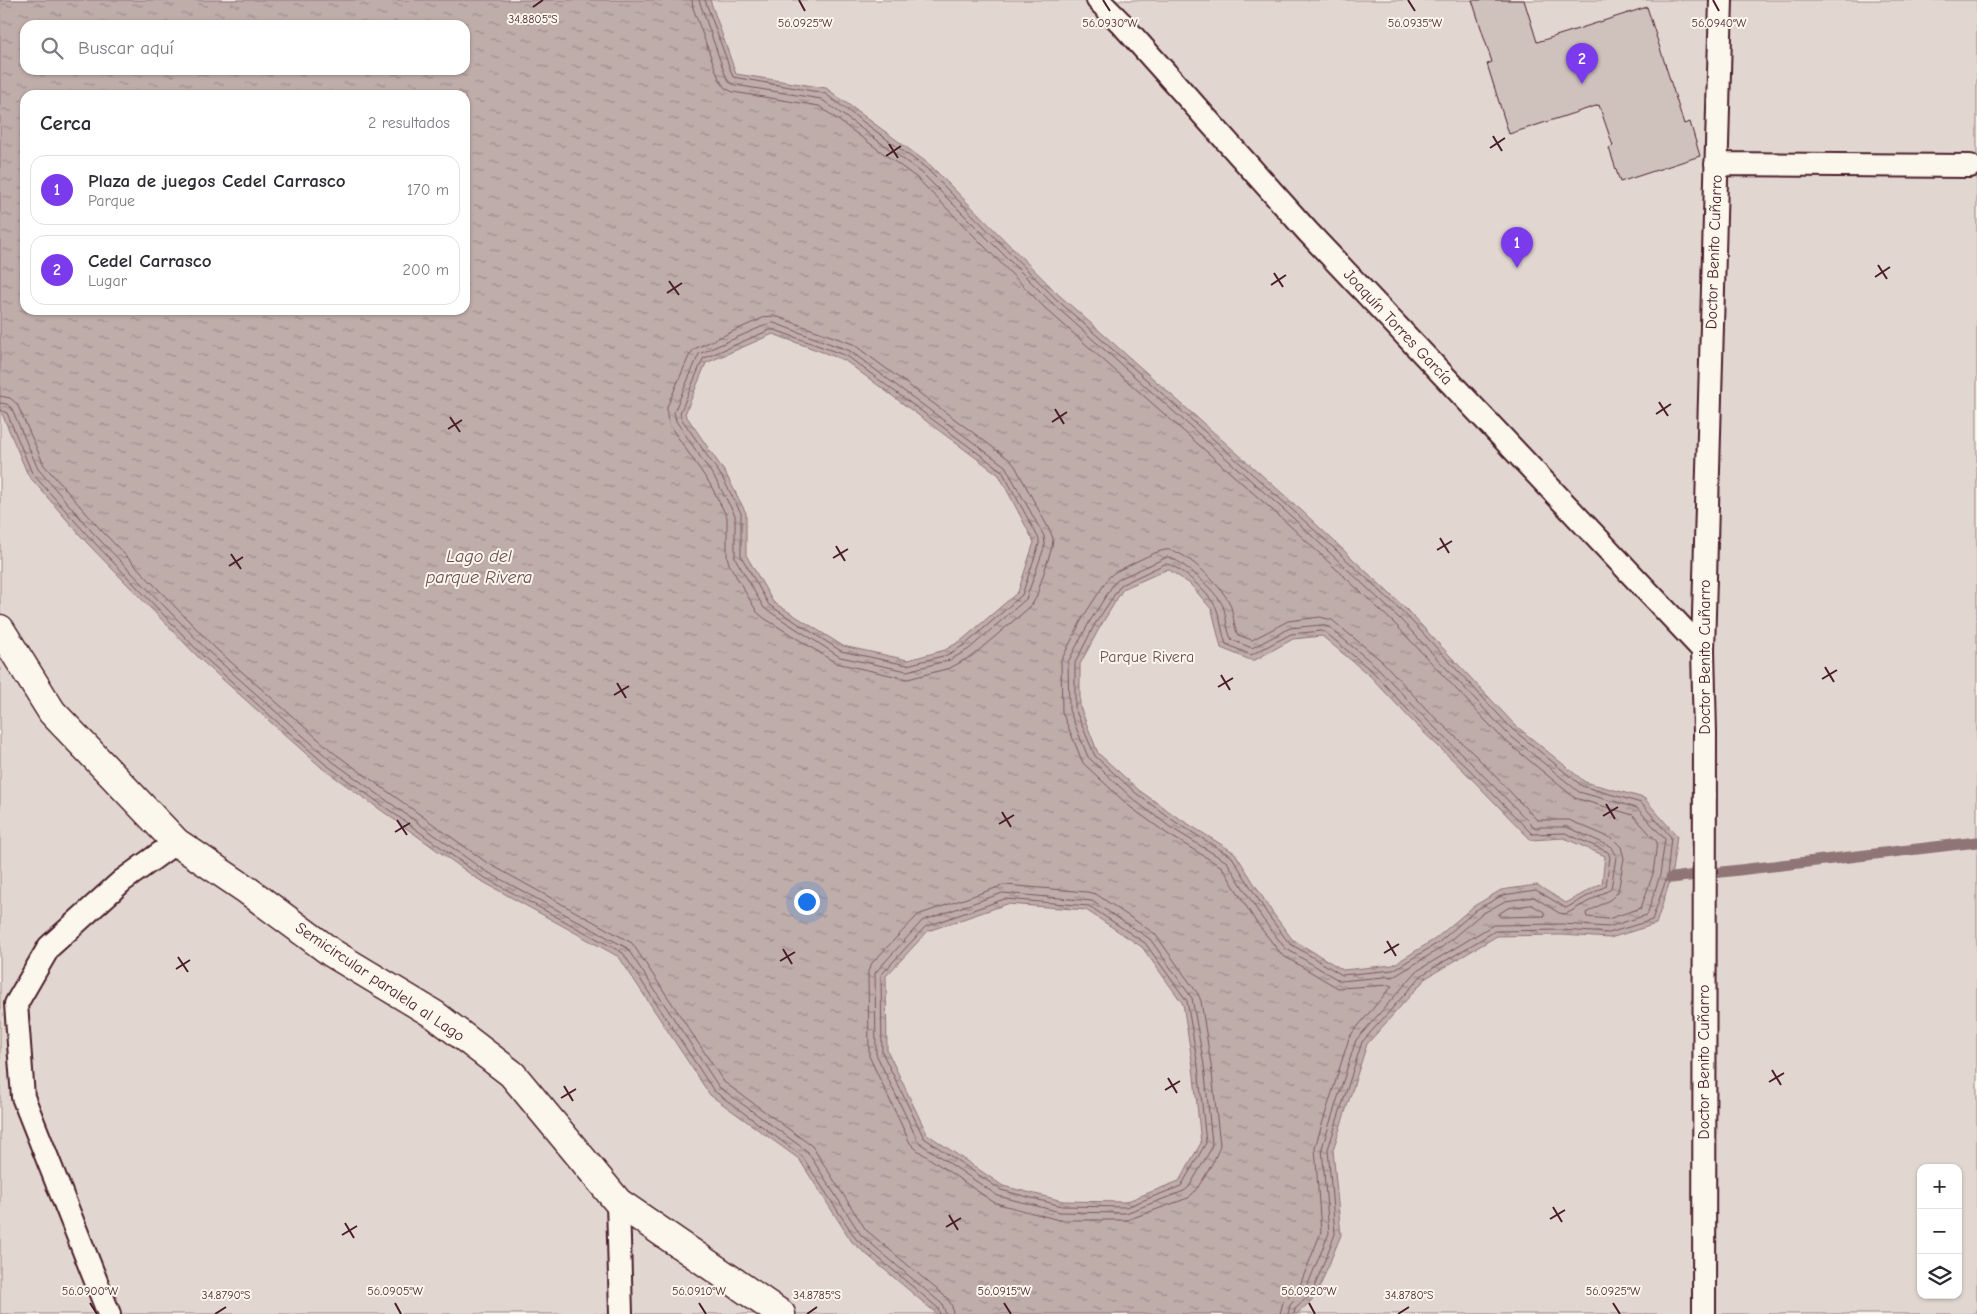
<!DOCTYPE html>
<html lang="es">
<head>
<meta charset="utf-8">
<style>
  :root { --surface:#fff; --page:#f7f7f7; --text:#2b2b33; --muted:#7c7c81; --line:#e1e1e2; --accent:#7c3aed }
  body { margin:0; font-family:"Comic Neue",sans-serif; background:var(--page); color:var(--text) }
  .controls { position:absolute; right:15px; bottom:15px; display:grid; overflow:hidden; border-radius:10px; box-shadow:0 1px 4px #0004 }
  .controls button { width:45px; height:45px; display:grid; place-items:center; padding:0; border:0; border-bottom:1px solid var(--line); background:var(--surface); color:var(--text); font:25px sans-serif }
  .you { position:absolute; left:806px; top:901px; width:18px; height:18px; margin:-12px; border:4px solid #fff; border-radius:50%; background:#1a73e8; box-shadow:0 0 0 8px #1a73e833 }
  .badge { display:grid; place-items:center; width:32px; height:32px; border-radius:50%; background:var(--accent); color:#fff; font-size:16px; font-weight:700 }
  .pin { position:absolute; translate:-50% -41px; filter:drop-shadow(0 1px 2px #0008) }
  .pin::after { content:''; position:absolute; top:26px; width:18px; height:15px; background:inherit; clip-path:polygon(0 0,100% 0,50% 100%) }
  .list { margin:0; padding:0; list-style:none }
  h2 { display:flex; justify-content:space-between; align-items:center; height:65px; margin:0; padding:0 20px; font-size:21px }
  h2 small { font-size:16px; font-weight:400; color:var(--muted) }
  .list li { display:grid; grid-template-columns:32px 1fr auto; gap:15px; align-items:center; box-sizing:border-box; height:70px; margin:0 10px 10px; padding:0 10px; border:1px solid var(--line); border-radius:15px }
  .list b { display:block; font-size:19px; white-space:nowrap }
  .list p { margin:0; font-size:16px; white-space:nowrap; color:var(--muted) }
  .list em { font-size:16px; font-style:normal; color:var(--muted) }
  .icon { flex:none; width:28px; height:28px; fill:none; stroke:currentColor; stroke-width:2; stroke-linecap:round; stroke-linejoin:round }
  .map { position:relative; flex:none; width:1977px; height:1314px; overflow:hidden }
  .search { position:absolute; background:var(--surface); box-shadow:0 1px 4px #0004; left:20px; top:20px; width:450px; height:55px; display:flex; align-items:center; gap:12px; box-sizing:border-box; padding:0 18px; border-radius:15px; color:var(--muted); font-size:19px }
  .panel { position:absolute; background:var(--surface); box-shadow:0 1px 4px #0004; left:20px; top:90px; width:450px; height:225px; border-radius:15px }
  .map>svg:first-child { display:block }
</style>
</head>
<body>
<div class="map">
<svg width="1977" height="1314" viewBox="0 0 1977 1314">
  <defs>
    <pattern id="water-ripples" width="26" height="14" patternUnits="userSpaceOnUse" patternTransform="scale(1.25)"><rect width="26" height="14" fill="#bfadaa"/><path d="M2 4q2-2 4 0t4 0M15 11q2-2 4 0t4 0" fill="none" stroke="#9d8c8b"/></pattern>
  </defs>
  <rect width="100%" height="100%" fill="#fbf7ec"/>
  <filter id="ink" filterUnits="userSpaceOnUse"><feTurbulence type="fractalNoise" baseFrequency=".02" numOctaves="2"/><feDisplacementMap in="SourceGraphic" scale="10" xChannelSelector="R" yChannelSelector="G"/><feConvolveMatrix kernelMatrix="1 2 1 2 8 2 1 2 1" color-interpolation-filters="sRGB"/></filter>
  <g filter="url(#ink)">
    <path fill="#e2d7d0" stroke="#967b7e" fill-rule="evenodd" d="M 0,0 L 1977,0 L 1977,1314 L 0,1314 ZM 25,25 L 465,25 L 465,70 L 25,70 ZM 25,95 L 465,95 L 465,310 L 25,310 ZM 1921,1168 L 1958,1168 L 1958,1295 L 1921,1295 Z"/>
    <path fill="url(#water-ripples)" stroke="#907477" fill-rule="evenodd" d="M 0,0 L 710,0 L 736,74 L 826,88 L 929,164 L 1059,295 L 1301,510 L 1407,610 L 1515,725 L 1585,782 L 1644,798 L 1677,836 L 1671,878 L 1656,924 L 1610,938 L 1561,935 L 1497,936 L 1426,978 L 1367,1044 L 1333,1150 L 1341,1235 L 1316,1296 L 1297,1314 L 937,1314 L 852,1242 L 799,1159 L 710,1095 L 619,957 L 476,878 L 322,768 L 202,661 L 87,543 L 28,475 L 0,409 ZM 25,25 L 465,25 L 465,70 L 25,70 ZM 25,95 L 465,95 L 465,310 L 25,310 ZM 773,334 L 844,360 L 999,475 L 1034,542 L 1018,592 L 962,640 L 945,650 L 908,660 L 843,646 L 773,602 L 746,555 L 746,513 L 726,474 L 685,414 L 706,363 ZM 1168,569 L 1190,584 L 1212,610 L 1221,648 L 1253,661 L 1293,639 L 1322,636 L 1370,676 L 1415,724 L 1463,770 L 1531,840 L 1564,838 L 1605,856 L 1602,883 L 1566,903 L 1537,885 L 1501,890 L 1474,906 L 1435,939 L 1393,965 L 1343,970 L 1292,939 L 1272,912 L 1235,853 L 1177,817 L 1140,791 L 1098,753 L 1080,707 L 1080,664 L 1100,627 L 1123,589 ZM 1007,904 L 1086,910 L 1142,947 L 1183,1004 L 1193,1067 L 1201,1143 L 1179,1181 L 1125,1202 L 1063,1201 L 1003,1186 L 927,1134 L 887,1050 L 886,976 L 928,931 Z"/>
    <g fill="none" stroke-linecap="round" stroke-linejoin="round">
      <path stroke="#79585e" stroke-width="1" d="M 692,0 L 693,8 L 719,79 L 725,88 L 733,92 L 819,106 L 917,178 L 1046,309 L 1288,524 L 1394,623 L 1502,738 L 1575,798 L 1633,815 L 1657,842 L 1653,874 L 1641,908 L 1608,919 L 1587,917 L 1586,913 L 1611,899 L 1618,892 L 1624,858 L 1621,847 L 1613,839 L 1569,820 L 1537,820 L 1476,756 L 1428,711 L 1383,662 L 1332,620 L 1320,617 L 1288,621 L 1252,640 L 1238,635 C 1233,625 1234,612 1229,602 C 1221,586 1183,547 1165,550 C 1150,553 1129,566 1115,572 L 1109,577 L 1083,617 L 1061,661 L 1062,712 L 1083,763 L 1129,806 L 1166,833 L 1222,867 L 1256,922 L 1282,955 L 1338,988 L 1389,985 L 1392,986 L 1353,1032 L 1349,1038 L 1315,1147 L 1321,1232 L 1300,1285 L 1283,1302 L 1280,1314
        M 699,0 L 726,77 L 729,82 L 735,85 L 821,99 L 922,173 L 1052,303 L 1293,518 L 1399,618 L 1507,733 L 1579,792 L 1637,808 L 1665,839 L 1660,875 L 1647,915 L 1608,927 L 1562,924 L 1493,925 L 1417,971 L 1356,1040 L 1322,1148 L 1329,1233 L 1306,1289 L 1290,1305 L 1288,1314
        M 705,0 L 733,77 L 824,93 L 926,168 L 1056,299 L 1297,514 L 1404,613 L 1511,728 L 1582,786 L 1641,803 L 1671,837 L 1667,877 L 1652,920 L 1609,933 L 1562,930 L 1495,931 L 1422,975 L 1362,1042 L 1328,1149 L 1335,1234 L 1312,1293 L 1295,1309 L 1294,1314
        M 775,316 L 853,344 L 1010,460 L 1015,466 L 1051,533 L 1053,539 L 1052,547 L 1036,598 L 1031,606 L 972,656 L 950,668 L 908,679 L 836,663 L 764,618 L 757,612 L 729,564 L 727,556 L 727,517 L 710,484 L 670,426 L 667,417 L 667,407 L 689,356 L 694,349 L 765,317 Z
        M 774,323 L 850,351 L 1005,466 L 1044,536 L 1045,545 L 1026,599 L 969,649 L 950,660 L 907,671 L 840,657 L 764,608 L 735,558 L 735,515 L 716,480 L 676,421 L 674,412 L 699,354 L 768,324 Z
        M 770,330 L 775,330 L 847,356 L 1002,471 L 1039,539 L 1039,544 L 1022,595 L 966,644 L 947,655 L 907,665 L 841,651 L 769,605 L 741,556 L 741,513 L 722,477 L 681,418 L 680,413 L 703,359 Z
        M 0,396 L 10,398 L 17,404 L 44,465 L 101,530 L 215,648 L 334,753 L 486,862 L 632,943 L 724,1082 L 812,1146 L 866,1230 L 947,1298 L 952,1306 L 953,1314
        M 0,403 L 7,404 L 12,409 L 38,469 L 95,535 L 210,653 L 329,759 L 482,869 L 627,948 L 719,1087 L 807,1151 L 861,1235 L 942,1304 L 946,1314
        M 0,410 L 7,413 L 32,473 L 91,539 L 205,658 L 325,764 L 478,874 L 623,953 L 714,1091 L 802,1156 L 856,1239 L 938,1308 L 940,1314
        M 1168,557 C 1182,560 1217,592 1223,606 C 1227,617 1226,630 1232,640 L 1252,648 L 1290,628 L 1321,625 L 1329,627 L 1378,668 L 1423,716 L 1470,762 L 1534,827 L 1567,827 L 1612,847 L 1616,857 L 1611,889 L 1566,914 L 1559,913 L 1534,897 L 1505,901 L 1480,915 L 1441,948 L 1395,976 L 1340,981 L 1285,948 L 1262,918 L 1227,862 L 1170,827 L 1134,800 L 1088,757 L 1069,710 L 1068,662 L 1090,621 L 1114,583 L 1119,579 Z
        M 1165,564 C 1178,563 1213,597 1217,610 C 1221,621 1222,633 1226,644 L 1251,655 L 1291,634 L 1321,631 L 1325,632 L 1373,672 L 1418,721 L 1466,766 L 1532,834 L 1565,833 L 1608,852 L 1610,857 L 1606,886 L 1566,908 L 1536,890 L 1503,895 L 1476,910 L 1438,943 L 1393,970 L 1342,975 L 1289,943 L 1268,915 L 1232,857 L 1174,821 L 1137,794 L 1095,756 L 1075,709 L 1075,663 L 1095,624 L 1121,585 Z
        M 1005,885 L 1087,892 L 1096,894 L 1155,934 L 1198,994 L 1201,1001 L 1211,1065 L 1220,1145 C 1217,1157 1198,1191 1188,1198 L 1127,1220 L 1059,1220 L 995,1203 L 917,1150 L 910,1143 L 869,1056 L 868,971 L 872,963 L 918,915 Z
        M 1003,893 L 1092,901 L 1150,939 L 1192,998 L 1204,1065 L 1212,1143 L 1211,1149 L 1189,1187 L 1184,1191 L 1126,1213 L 1060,1212 L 998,1196 L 921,1144 L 917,1139 L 876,1054 L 875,973 L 922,921 Z
        M 1005,899 L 1089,906 L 1145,943 L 1187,1001 L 1198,1066 L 1206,1143 L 1181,1186 L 1126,1207 L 1062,1206 L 1001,1190 L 924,1138 L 882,1052 L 881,975 L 925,927 Z
        M 1532,905 L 1544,912 L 1545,916 L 1501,917 L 1499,916 L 1500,913 L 1508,908 Z"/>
      <path stroke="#907477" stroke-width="11" d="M 1671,878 L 1977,842"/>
    </g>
    <path fill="#cfc2bc" stroke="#4a1f2b" d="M 1472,0 L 1524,0 L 1537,42 L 1647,7 L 1684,124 L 1690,122 L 1700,156 L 1620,182 L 1609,148 L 1613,146 L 1599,105 L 1509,134 L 1487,64 L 1492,62 Z"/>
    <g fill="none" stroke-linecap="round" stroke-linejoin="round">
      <g stroke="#4a1f2b" stroke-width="26">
        <path id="service" d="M 1098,0 L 1121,23 L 1308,232 L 1703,650
          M 1716,164 L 1970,166
          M 618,1202 L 621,1314
          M 109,1314 L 23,1097 L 16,1004 L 49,947 L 122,881 L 176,842
          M 1704,1314 L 1705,733 L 1703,650 L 1721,0"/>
      </g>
      <g stroke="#4a1f2b" stroke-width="31">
        <path id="pedestrian" d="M 0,629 L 52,712 L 176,842 L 247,890 L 332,953 L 435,1015 L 512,1074 L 618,1202 L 781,1314"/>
      </g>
      <use href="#service" stroke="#fbf7ec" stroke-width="22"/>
      <use href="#pedestrian" stroke="#fbf7ec" stroke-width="28"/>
    </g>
  </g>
  <path fill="none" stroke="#4a1f2b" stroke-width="2" d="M 799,0 L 805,11M 1103,0 L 1110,11M 1408,0 L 1415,11M 1713,0 L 1719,11M 533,7 L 543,0M 1493,136 L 1502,151M 889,144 L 898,158M 1490,148 L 1505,138M 886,156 L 901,146M 1878,265 L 1887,279M 1274,273 L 1283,287M 1875,277 L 1890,267M 669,281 L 679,295M 1271,285 L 1286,275M 667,293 L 682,283M 1659,402 L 1668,416M 1055,409 L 1064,424M 1656,414 L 1671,404M 450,417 L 460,432M 1052,422 L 1067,412M 448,429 L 462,420M 1440,538 L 1449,553M 836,546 L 845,561M 1437,550 L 1452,541M 231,554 L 241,569M 833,558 L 848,549M 229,566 L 243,557M 1825,667 L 1834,682M 1221,675 L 1230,690M 1822,679 L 1837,670M 617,683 L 626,698M 1218,687 L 1233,678M 614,695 L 629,686M 1606,804 L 1615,819M 1002,812 L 1011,827M 1603,816 L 1618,807M 397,820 L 407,835M 999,824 L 1014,815M 395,832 L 410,823M 1387,941 L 1396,956M 783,949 L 792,964M 1384,953 L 1399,944M 178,957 L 188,972M 780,961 L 795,952M 176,969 L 190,960M 1772,1070 L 1781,1085M 1168,1078 L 1177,1093M 1769,1082 L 1784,1073M 564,1086 L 573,1101M 1165,1090 L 1180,1081M 561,1098 L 576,1089M 1553,1207 L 1562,1222M 949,1215 L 958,1230M 1550,1219 L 1565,1210M 345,1223 L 354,1238M 946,1227 L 961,1218M 342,1235 L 357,1226M 90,1303 L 97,1314M 395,1303 L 401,1314M 699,1303 L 706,1314M 1004,1303 L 1011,1314M 1309,1303 L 1315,1314M 1613,1303 L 1620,1314M 215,1314 L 226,1307M 807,1314 L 817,1307M 1398,1314 L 1409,1307"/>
  <g text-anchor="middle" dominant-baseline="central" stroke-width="4" stroke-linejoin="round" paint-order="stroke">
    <g font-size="16" fill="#4a1f2b" stroke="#fbf7ec">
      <text transform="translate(1714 252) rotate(-88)">Doctor Benito Cuñarro</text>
      <text transform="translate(1398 327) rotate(47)">Joaquín Torres García</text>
      <text transform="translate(1705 657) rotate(-90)">Doctor Benito Cuñarro</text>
      <text transform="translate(380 982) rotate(34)">Semicircular paralela al Lago</text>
      <text transform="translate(1704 1062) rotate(-90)">Doctor Benito Cuñarro</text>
    </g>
    <g font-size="16" fill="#704d54" stroke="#fbf7ec">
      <text x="1147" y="657">Parque Rivera</text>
    </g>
    <g font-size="18" font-style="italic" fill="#6d4a51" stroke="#fbf7ec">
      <text x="479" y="556">Lago del<tspan x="479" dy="21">parque Rivera</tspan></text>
    </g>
  </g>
  <g font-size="12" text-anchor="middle" fill="#4a1f2b" stroke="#fbf7ec" stroke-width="4" stroke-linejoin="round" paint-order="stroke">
    <text x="533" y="23">34.8805°S</text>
    <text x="1110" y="27">56.0930°W</text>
    <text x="805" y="27">56.0925°W</text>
    <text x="1415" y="27">56.0935°W</text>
    <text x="1719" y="27">56.0940°W</text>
    <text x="90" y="1295">56.0900°W</text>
    <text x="395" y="1295">56.0905°W</text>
    <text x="699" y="1295">56.0910°W</text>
    <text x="1004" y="1295">56.0915°W</text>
    <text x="1309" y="1295">56.0920°W</text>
    <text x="1613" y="1295">56.0925°W</text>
    <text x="226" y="1299">34.8790°S</text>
    <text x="817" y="1299">34.8785°S</text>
    <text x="1409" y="1299">34.8780°S</text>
  </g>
</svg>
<div class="controls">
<button>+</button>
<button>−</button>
<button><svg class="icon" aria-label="layers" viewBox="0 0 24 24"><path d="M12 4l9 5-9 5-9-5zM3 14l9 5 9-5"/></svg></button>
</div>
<div class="you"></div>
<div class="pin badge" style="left:1517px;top:268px">1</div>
<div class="pin badge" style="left:1582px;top:84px">2</div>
<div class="search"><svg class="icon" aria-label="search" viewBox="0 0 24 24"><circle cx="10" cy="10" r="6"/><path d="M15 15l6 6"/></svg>Buscar aquí</div>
<section class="panel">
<h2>Cerca<small>2 resultados</small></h2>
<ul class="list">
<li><span class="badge">1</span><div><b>Plaza de juegos Cedel Carrasco</b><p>Parque</p></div><em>170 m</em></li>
<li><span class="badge">2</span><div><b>Cedel Carrasco</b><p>Lugar</p></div><em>200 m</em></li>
</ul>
</section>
</div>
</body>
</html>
